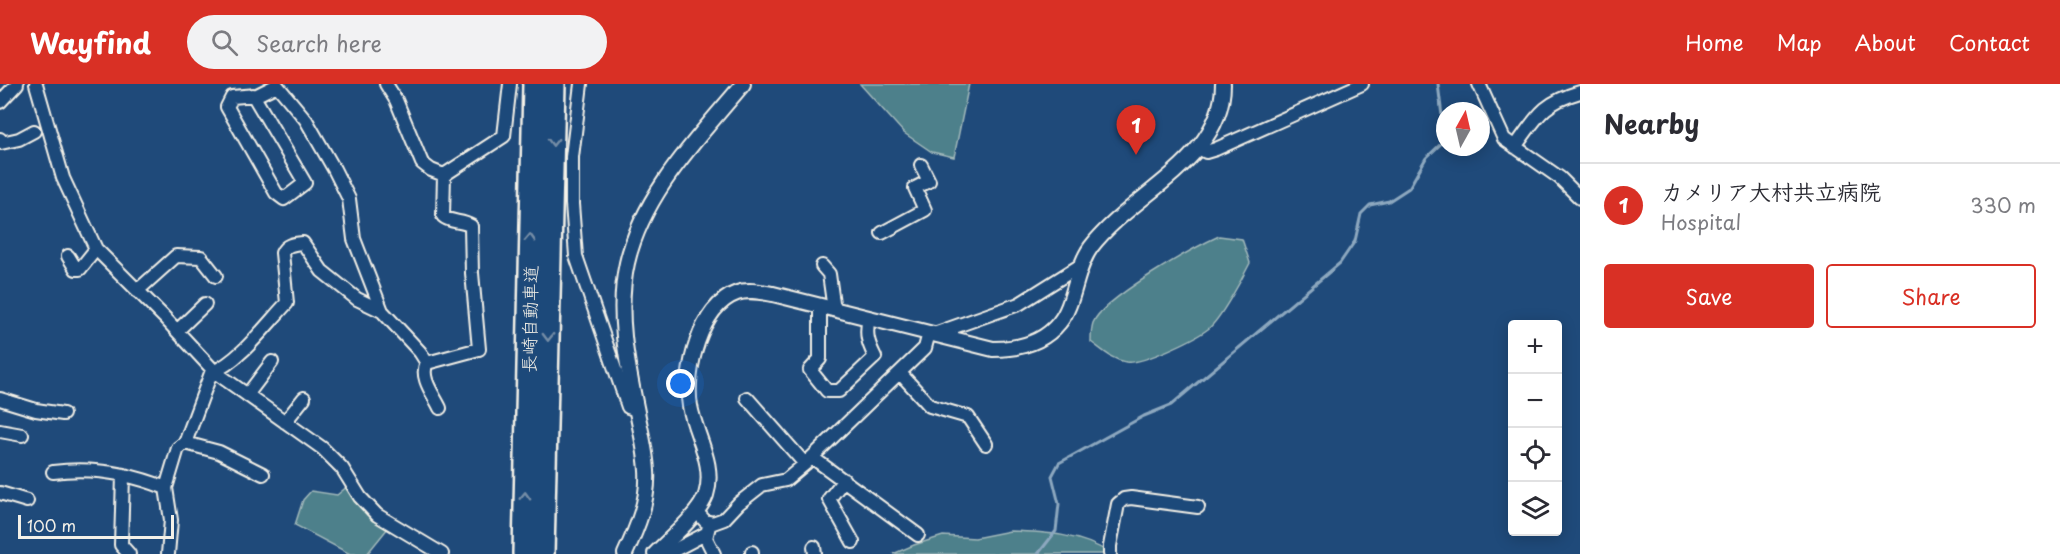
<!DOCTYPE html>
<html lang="en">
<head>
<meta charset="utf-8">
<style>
  :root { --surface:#fff; --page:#f2f2f3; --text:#2b2b33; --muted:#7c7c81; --line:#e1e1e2; --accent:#d93025 }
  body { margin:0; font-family:"Playpen Sans","Klee One",sans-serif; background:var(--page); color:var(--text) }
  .controls { position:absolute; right:18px; bottom:18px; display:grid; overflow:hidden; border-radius:6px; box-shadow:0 3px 15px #0003 }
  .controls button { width:54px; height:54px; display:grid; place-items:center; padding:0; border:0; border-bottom:2px solid var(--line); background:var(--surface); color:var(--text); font:30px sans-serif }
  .compass { position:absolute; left:1436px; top:18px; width:54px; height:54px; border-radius:50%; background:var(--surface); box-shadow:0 3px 15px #0003; rotate:8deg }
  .scale { position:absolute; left:18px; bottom:15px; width:156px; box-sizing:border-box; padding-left:6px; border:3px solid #f4f1e8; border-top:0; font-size:16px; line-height:21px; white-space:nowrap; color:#f4f1e8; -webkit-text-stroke:4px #1f4a7a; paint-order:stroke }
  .you { position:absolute; left:681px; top:300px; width:21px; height:21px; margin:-15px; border:4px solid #fff; border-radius:50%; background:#1a73e8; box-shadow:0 0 0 9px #1a73e833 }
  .badge { display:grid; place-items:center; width:39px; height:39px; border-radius:50%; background:var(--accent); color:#fff; font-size:20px; font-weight:700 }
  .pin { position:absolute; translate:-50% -50px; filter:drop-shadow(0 2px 3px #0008) }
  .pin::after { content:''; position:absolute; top:32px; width:21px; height:18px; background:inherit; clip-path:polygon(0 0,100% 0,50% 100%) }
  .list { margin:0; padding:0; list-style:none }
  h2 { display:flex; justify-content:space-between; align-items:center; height:78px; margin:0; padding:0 24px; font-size:26px }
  h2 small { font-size:20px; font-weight:400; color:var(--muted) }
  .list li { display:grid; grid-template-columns:39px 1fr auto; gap:18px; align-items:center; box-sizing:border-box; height:84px; padding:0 24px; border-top:2px solid var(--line) }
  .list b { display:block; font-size:22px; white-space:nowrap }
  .list p { margin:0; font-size:20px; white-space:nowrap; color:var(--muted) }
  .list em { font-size:20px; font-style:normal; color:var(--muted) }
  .actions { display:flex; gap:12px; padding:18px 24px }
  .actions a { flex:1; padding:14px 0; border:2px solid var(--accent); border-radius:6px; text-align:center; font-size:21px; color:var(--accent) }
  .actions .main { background:var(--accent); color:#fff }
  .icon { flex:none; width:33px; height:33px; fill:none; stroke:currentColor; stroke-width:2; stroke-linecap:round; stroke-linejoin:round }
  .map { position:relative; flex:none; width:1580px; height:470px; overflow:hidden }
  header { display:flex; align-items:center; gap:36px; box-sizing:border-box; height:84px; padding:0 30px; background:var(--accent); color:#fff }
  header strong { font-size:28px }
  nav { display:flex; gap:33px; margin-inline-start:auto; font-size:21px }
  .search { width:420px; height:54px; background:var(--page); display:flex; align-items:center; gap:15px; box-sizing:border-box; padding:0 21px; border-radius:33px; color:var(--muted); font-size:22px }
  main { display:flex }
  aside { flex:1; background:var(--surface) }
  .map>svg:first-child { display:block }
</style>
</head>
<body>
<header>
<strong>Wayfind</strong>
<div class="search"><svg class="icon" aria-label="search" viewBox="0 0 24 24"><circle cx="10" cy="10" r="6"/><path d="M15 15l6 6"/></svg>Search here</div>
<nav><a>Home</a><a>Map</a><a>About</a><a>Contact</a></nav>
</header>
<main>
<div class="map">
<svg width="1580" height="470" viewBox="0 0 1580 470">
  <rect width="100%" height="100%" fill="#1f4a7a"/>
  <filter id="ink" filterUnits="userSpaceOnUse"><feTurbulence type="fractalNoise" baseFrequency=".0167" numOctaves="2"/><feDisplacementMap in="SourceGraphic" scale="12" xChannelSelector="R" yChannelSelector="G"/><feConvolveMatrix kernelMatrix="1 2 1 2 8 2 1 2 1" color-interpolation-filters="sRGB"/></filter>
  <g filter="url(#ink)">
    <path fill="#4e808b" stroke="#a1b8ba" stroke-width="1.5" d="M 860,0 L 969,0 L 954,73 L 932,68 L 904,49 Z
      M 1219,152 L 1242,155 L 1250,179 C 1243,193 1220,236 1208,245 C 1195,255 1141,281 1126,278 C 1112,276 1102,266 1091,258 C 1091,252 1091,245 1093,239 C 1102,215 1193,164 1219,152 Z
      M 348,402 L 388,444 L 367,470 L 350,470 L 295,441 L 303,416 L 311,407 L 337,411 Z
      M 1010,447 C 1045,448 1082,450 1111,470 L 893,470 L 914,461 L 943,452 L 975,454 Z"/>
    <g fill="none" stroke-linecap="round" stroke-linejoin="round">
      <path stroke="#8da8bf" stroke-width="3" d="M 1038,470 L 1056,447 L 1059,420 L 1052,392 L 1059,379 L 1144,332 L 1171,321 L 1340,179 L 1355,157 L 1361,130 L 1370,121 L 1389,117 L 1409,104 L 1426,74 L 1445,56 L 1438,0"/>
      <g stroke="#f4f1e8" stroke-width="16">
        <path id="minor" d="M 36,0 L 63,94 L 96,165 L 164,233 L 215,288 L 322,364 L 342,384 L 360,413 L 377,431 L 442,470
          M 276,0 L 306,36 L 334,85 L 349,115 L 354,155 L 382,227 L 420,268 L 427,279
          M 386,0 L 396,16 L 422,79 L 431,86 L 444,91
          M 581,0 L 572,73 L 572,120 L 576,172 L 628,323 L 637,326
          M 1479,0 L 1504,55 L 1560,94 L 1580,114
          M 253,11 L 305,99 L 284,115 L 276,109 L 227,23 L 232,13 L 257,11 L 277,1
          M 0,18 L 17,0
          M 0,55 L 1,59 L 19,55 L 34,47
          M 1515,63 C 1537,33 1542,19 1580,8
          M 1199,64 L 1206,68 L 1216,65 L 1362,0
          M 444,91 L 504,52 L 510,0
          M 882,149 L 925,126 L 915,104 L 929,97 L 921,81
          M 68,172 L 76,185 L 80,185 L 96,165
          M 822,182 L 829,190 L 834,226
          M 137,207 L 176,172 L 201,173 L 216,192
          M 820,222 L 820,275 L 810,286 L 827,307 L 839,307 L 875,273 C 868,259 865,250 869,234
          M 177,247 L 205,220
          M 934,250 L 1019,220 L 1081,181
          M 427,279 L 479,265 L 472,189 L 471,142 C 462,136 450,139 443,132 L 444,91
          M 427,279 C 419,293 434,311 440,324
          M 900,289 L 930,322 L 968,333 L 986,360
          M 247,311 L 272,278
          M 747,314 L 805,380
          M 0,315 L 36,326 L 63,330
          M 285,338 L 304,314
          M 0,347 L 22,351
          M 185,359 L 219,368 L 263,390
          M 813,374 L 918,451
          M 53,388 C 91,383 131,390 166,404
          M 123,391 L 121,461 L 129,470
          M 844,396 L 829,415 L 853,458
          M 0,409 L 27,417
          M 696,427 L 705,437 L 713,439 L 724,435 L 739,419 L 762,401 L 786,396 L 805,380 L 925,264 L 929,249
          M 709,442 L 706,454 L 714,470
          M 814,463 L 815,470
          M 752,468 L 752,470
          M 168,470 L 171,436 L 166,404 L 178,364 L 185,359 L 211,289 C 240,277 266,241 287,219 L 282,169 C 286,160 294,160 303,159 L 322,187 L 357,215 L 382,227
          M 667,470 L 707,449
          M 1110,470 L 1110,462 L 1118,420 L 1124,415 L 1131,414 L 1198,423"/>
      </g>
      <g stroke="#f4f1e8" stroke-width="18">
        <path id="tertiary" d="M 625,470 C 637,444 649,416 647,387 C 646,367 641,348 637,328 C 627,280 616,228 627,179 C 643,109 699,53 743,0
          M 655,470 C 669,455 699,431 706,411 C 716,380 695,351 690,322 C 684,288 700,222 737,209 C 748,205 761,208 773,210 L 993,265 C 1018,265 1043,259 1059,239 C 1075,220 1075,185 1091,163 C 1132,109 1223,76 1223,0"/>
      </g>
      <g stroke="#f4f1e8" stroke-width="26">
        <path id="motorway" d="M 524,470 L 534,0
          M 543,470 L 554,0"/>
      </g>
      <use href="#minor" stroke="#1f4a7a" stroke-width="12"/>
      <use href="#tertiary" stroke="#1f4a7a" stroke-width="14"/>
      <use href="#motorway" stroke="#1f4a7a" stroke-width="21"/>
    </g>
    <defs><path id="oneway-chevron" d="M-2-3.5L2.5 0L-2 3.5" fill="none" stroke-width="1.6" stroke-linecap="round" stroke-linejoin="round" transform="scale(1.5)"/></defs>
    <g stroke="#748da6">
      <use href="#oneway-chevron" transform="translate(553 58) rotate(91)"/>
      <use href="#oneway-chevron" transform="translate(530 154) rotate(-88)"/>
      <use href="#oneway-chevron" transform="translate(548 253) rotate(91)"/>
      <use href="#oneway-chevron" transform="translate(525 412) rotate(-88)"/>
    </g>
  </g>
  <g text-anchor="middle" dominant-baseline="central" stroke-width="4.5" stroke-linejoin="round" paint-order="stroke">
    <g font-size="18" fill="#f4f1e8" stroke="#1f4a7a">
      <text transform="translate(529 235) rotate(-89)">長崎自動車道</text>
    </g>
  </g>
</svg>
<div class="controls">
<button>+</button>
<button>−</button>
<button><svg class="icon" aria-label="locate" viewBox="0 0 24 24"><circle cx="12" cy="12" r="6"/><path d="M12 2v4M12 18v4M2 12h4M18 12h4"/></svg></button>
<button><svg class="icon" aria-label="layers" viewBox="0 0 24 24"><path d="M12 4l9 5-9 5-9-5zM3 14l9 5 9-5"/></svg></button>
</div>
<svg class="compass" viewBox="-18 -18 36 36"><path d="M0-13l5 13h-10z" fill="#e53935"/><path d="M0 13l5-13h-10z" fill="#7c7c81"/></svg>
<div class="scale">100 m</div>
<div class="you"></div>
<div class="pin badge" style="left:1136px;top:71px">1</div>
</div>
<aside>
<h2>Nearby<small></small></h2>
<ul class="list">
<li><span class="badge">1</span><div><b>カメリア大村共立病院</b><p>Hospital</p></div><em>330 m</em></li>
</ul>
<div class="actions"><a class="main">Save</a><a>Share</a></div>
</aside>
</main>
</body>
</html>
